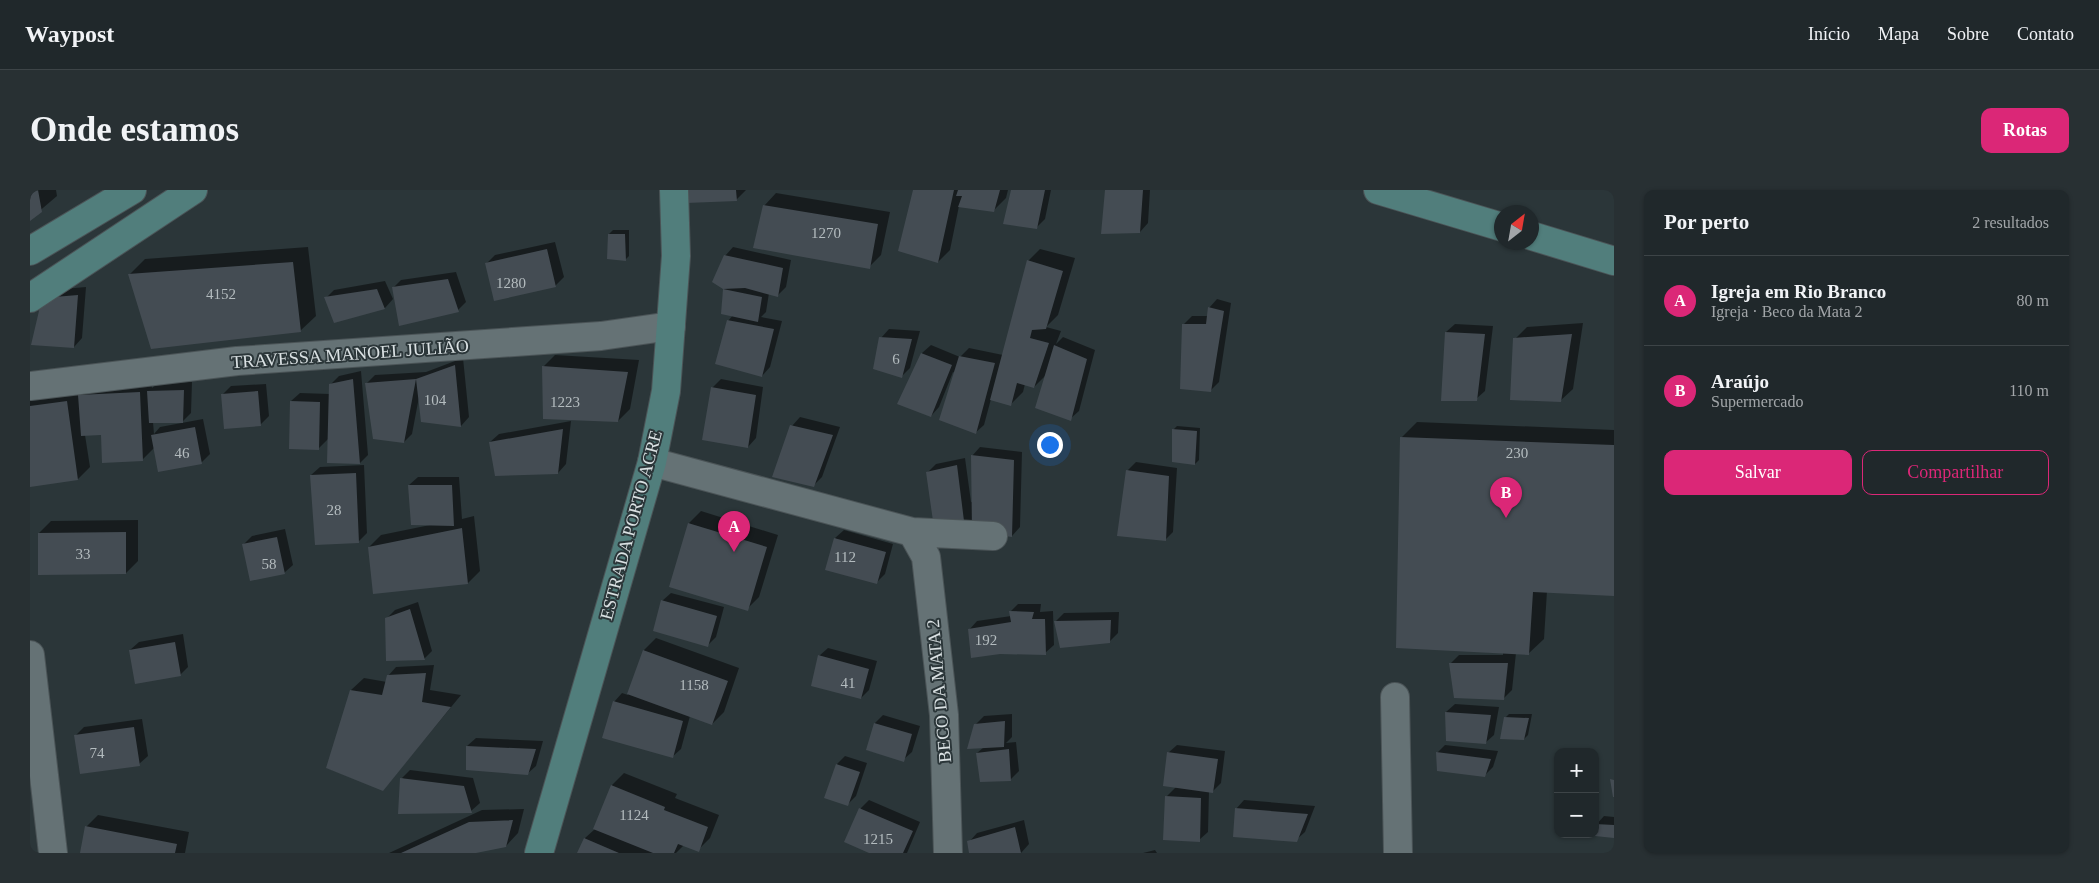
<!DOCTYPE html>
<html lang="pt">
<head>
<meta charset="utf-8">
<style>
  :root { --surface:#20282b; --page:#283033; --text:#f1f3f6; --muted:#a2a6a9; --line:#3d4447; --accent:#db2777 }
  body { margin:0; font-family:Georgia,serif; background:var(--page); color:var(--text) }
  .controls { position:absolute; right:15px; bottom:15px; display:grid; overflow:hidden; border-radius:10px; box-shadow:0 1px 4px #0004 }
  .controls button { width:45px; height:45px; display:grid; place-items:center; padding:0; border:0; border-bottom:1px solid var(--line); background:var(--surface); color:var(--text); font:25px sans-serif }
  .compass { position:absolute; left:1464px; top:15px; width:45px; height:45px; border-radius:50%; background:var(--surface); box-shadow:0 1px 4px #0004; rotate:31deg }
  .you { position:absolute; left:1019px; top:254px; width:18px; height:18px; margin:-12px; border:4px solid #fff; border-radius:50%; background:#1a73e8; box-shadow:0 0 0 8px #1a73e833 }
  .badge { display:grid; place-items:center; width:32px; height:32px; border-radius:50%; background:var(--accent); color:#fff; font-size:16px; font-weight:700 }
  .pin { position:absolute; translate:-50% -41px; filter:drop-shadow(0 1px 2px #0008) }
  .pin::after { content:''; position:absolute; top:26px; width:18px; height:15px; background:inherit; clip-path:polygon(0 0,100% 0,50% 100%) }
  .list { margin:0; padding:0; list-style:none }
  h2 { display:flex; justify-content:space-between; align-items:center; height:65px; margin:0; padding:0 20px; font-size:21px }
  h2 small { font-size:16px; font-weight:400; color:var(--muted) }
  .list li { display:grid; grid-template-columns:32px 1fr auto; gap:15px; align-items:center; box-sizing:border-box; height:90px; padding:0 20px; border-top:1px solid var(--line) }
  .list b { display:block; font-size:19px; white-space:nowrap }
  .list p { margin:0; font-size:16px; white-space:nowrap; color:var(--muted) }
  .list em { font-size:16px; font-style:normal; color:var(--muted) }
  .actions { display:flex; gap:10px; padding:15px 20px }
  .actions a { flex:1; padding:11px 0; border:1px solid var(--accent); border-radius:10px; text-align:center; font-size:18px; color:var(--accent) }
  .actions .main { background:var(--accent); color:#fff }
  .map { position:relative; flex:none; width:1584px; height:663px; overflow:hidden; border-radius:10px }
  header { display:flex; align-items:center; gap:30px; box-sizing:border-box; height:70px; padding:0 25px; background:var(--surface); border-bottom:1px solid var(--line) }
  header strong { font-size:24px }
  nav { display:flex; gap:28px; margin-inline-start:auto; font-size:18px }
  .intro { display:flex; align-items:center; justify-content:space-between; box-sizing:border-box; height:120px; padding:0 30px }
  h1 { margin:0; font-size:35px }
  .button { padding:12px 22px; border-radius:10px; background:var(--accent); color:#fff; font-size:18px; font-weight:700 }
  main { display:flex; gap:30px; padding:0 30px }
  aside { flex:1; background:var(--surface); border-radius:10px; box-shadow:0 1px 4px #0004 }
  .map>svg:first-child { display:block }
</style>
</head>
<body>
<header>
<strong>Waypost</strong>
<nav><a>Início</a><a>Mapa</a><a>Sobre</a><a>Contato</a></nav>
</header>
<div class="intro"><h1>Onde estamos</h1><a class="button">Rotas</a></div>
<main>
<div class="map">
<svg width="1584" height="663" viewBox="0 0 1584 663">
  <rect width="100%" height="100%" fill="#2b3639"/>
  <path fill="#0007" d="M 0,0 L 26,0 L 27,6 L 0,29 Z
    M 655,0 L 716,0 L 706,10 Z
    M 884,0 L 978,0 L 976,8 L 963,21 L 929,16 L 920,60 L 908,72 Z
    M 983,0 L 1021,0 L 1015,29 L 1007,37 Z
    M 1077,0 L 1120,0 L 1118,33 L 1110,42 Z
    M 746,3 L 860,22 L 851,65 L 839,77 L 734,16 Z
    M 583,40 L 599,40 L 599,66 L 595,70 L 579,44 Z
    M 525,52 L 534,87 L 525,96 L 456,74 L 465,65 Z
    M 278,57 L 286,126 L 270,141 L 100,84 L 115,69 Z
    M 703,57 L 761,70 L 756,97 L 747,106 L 739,103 L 736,122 L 731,127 L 752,131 L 740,177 L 732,186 L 698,131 L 703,125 L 692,123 L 695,66 Z
    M 1010,59 L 1045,68 L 1028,125 L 1016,137 L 1031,141 L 1026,154 L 1033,147 L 1065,160 L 1049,221 L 1040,229 L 1016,185 L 1004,197 L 995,194 L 993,202 L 981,214 L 961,209 L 954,235 L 945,243 L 925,183 L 923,182 L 909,217 L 901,226 L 869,213 L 892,163 L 901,155 L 930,167 L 939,158 L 973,165 L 998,71 Z
    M 426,82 L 436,112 L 428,120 L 363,98 L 371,90 Z
    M 355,91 L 363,109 L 355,118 L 305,132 L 296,108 L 304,100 Z
    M 56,97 L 52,148 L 44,157 L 22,100 Z
    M 1187,109 L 1201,113 L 1189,192 L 1181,200 L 1153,135 L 1162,126 L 1178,126 L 1179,118 Z
    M 1553,133 L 1543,199 L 1530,211 L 1485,149 L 1497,137 Z
    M 1425,134 L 1463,136 L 1455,201 L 1446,209 L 1416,142 Z
    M 859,139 L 890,141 L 880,178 L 872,186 L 851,148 Z
    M 525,165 L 609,170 L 600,219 L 588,231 L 513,177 Z
    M 433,168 L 439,227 L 431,236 L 389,207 L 382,244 L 374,252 L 337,193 L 345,185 L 396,182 Z
    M 331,181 L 338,265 L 330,273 L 299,248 L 288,259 L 261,211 L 270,203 L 300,204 L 300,195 L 309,186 Z
    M 691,189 L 733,197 L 726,248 L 718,257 L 682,198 Z
    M 121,190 L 122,198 L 127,193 L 162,192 L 161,223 L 153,231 L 123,232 L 124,244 L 130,237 L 173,229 L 180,264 L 172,272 L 124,258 L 112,270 L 72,244 L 55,245 L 60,277 L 48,289 L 0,296 L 0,206 L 49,199 L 50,205 L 62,193 Z
    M 236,194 L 239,226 L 230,235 L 192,205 L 201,196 Z
    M 770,227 L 810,237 L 792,287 L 784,295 L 762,236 Z
    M 541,231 L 536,274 L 528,283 L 460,252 L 469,244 Z
    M 1387,232 L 1584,240 L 1584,404 L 1517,401 L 1514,449 L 1498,464 L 1486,463 L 1482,500 L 1474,508 L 1421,473 L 1429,465 L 1473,465 L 1473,463 L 1367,457 L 1372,247 Z
    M 1147,236 L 1170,238 L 1169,270 L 1165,274 L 1143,240 Z
    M 950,257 L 992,262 L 990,337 L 982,346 L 943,329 L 935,337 L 898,282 L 906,274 L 935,268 L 941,312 L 942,312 L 942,266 Z
    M 1106,272 L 1147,278 L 1143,342 L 1135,350 L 1098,280 Z
    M 334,275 L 337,343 L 328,352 L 281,285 L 290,277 Z
    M 388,287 L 429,287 L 432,329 L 444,326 L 450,381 L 438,393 L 339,357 L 351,345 L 400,335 L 379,295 Z
    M 671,321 L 748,345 L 729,407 L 717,419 L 659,333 Z
    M 108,330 L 108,371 L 96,383 L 9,343 L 21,331 Z
    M 255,339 L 263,375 L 254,383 L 214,354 L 222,346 Z
    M 814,340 L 863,354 L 855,384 L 847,392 L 805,348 Z
    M 641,403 L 694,417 L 686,447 L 678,455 L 632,411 Z
    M 388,412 L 402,461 L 394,469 L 356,429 L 365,420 Z
    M 988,414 L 1011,414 L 1010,422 L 1023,421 L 1024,455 L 1015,463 L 939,440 L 947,431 L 981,426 L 980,422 Z
    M 1089,422 L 1088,443 L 1079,452 L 1026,431 L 1034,423 Z
    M 153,444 L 158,477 L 150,485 L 100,460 L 109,452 Z
    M 626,448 L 709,478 L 694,522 L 682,534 L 660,526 L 651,559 L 642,567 L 584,512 L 592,503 L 598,505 L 614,460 Z
    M 798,458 L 847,471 L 839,500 L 831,508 L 789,466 Z
    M 404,475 L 400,500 L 431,505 L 353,600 L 297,578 L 321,500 L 334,488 L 357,492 L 358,486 L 366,477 Z
    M 1425,514 L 1469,517 L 1464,545 L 1455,553 L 1416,522 Z
    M 982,524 L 982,547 L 976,553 L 986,552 L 989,581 L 980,590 L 947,563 L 954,557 L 945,535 L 954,526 Z
    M 1479,524 L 1502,524 L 1498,545 L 1494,549 L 1475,528 Z
    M 853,525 L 890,536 L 882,562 L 873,570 L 837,560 L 845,533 Z
    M 112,529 L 118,566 L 109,574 L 45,546 L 54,537 Z
    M 446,548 L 513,551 L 506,576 L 497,584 L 437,556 Z
    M 1147,555 L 1195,561 L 1191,593 L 1183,601 L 1179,601 L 1178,642 L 1169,650 L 1136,607 L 1146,597 L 1138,563 Z
    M 1415,555 L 1468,561 L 1463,577 L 1454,586 L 1407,563 Z
    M 815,566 L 837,573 L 826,606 L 818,614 L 807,574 Z
    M 380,580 L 443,588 L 450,613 L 441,621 L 372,588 Z
    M 594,583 L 647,604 L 645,608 L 689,625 L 680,648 L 668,660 L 654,655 L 646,663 L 548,663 L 555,648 L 565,639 L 582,595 Z
    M 839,610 L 890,632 L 877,663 L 842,663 L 816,652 L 831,618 Z
    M 1214,610 L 1285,616 L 1275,642 L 1266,650 L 1206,619 Z
    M 494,619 L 488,643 L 476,656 L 440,663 L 359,663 L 452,620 Z
    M 68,625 L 159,642 L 155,663 L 51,663 L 56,637 Z
    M 1574,626 L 1584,627 L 1584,647 L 1566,635 Z
    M 994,630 L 999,654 L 991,663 L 940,663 L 939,652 L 947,643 Z
    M 1125,660 L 1127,663 L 1113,663 Z"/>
  <path fill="#444c53" d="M 0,0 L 8,0 L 12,22 L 0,31 Z
    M 654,0 L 706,0 L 707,11 L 656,13 Z
    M 883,0 L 924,0 L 908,73 L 868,61 Z
    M 928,0 L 970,0 L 964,22 L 928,17 L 932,6 L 926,6 Z
    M 981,0 L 1015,0 L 1007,39 L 973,34 Z
    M 1075,0 L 1113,0 L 1110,43 L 1071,44 Z
    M 733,15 L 848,34 L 840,79 L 723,58 Z
    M 578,44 L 595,44 L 596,71 L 577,69 Z
    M 517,59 L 526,97 L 464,111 L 455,73 Z
    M 694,65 L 753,78 L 748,107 L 715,98 L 693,99 L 682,92 Z
    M 997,70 L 1033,81 L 1016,139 L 1002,140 L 1000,148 L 1019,153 L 1004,198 L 987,193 L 981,216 L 960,210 Z
    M 263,72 L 271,142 L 121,159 L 98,84 Z
    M 418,89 L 429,122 L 369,136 L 362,97 Z
    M 347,99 L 355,119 L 304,133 L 294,107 Z
    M 693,99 L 732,107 L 728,132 L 691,124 Z
    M 48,105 L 44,158 L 1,155 L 12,108 Z
    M 1178,117 L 1194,121 L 1181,202 L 1150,199 L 1152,134 L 1176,134 Z
    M 697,130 L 744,139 L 732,187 L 685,174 Z
    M 1415,142 L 1455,144 L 1447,211 L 1411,211 Z
    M 1542,144 L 1531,212 L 1480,210 L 1483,148 Z
    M 849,147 L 882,149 L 872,188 L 843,179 Z
    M 1024,155 L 1057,169 L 1041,231 L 1005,218 Z
    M 891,163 L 922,175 L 901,227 L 867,214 Z
    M 929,166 L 965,173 L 946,244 L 909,230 Z
    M 425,175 L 431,237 L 391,232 L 386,189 Z
    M 512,176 L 598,182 L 588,232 L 513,229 Z
    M 323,189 L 330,274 L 297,273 L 299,194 Z
    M 386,189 L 374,253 L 343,249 L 335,193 Z
    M 681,197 L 726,205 L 718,258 L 672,250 Z
    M 154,200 L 153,233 L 119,233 L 117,201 Z
    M 228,201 L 231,236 L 194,239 L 191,204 Z
    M 110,202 L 113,271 L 72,273 L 71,245 L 51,246 L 48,205 Z
    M 37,211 L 48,290 L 0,297 L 0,216 Z
    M 260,211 L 290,212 L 289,260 L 259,259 Z
    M 760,235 L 803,245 L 784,297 L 742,287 Z
    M 165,237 L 172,274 L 128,282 L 121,245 Z
    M 533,239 L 528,284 L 465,286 L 459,252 Z
    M 1142,239 L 1167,241 L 1165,275 L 1142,272 Z
    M 1370,247 L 1584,255 L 1584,406 L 1503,402 L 1499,465 L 1366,458 Z
    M 941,265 L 984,270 L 982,347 L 942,341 Z
    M 927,275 L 935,339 L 904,338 L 896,282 Z
    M 1096,280 L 1139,286 L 1136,351 L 1087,346 Z
    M 326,283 L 329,353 L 285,355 L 280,285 Z
    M 378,295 L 422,295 L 424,336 L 381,335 Z
    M 658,333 L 737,357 L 718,421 L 639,397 Z
    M 432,338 L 438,394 L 343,404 L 338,357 Z
    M 96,342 L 96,384 L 8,385 L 8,343 Z
    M 247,347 L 255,384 L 220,391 L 212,354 Z
    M 804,348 L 856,362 L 847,394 L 795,380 Z
    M 631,410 L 687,426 L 678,457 L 623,441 Z
    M 380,419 L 395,470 L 356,471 L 355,428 Z
    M 979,421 L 1004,422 L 1002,429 L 1015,429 L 1016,465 L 970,464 L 941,468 L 938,439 L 981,432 Z
    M 1081,430 L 1080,453 L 1030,458 L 1024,431 Z
    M 145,452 L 151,486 L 105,494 L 99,460 Z
    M 613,460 L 698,491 L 682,535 L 597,504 Z
    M 788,465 L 839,479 L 831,509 L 781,496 Z
    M 1419,473 L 1478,473 L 1474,510 L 1424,508 Z
    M 396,483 L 392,512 L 421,517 L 353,601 L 296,578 L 320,500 L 352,505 L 357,485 Z
    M 583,511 L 653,531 L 643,568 L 572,548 Z
    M 1415,522 L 1461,525 L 1456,554 L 1416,551 Z
    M 1474,527 L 1499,528 L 1494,550 L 1470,549 Z
    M 975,531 L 974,557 L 937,559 L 944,534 Z
    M 844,533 L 882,544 L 874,572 L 836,560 Z
    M 104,537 L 110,576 L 50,584 L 44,545 Z
    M 436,556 L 506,559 L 498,585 L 436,580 Z
    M 979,559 L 981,591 L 950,592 L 946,563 Z
    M 1137,562 L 1188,569 L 1183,603 L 1133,596 Z
    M 1406,562 L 1461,569 L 1455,587 L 1407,581 Z
    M 806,574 L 830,582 L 818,616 L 794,608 Z
    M 370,588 L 434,596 L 442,623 L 368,624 Z
    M 1580,589 L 1584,590 L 1584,607 L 1583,607 Z
    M 581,595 L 635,617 L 634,620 L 678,637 L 669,662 L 648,654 L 644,663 L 623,663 L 563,639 Z
    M 1135,606 L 1171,608 L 1170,652 L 1133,650 Z
    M 829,618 L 883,641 L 873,663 L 839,663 L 814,652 Z
    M 1205,618 L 1278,624 L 1267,652 L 1203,647 Z
    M 483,630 L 476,657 L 446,663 L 371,663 L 439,632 Z
    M 1565,634 L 1584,635 L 1584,648 L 1565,646 Z
    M 55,636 L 147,654 L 145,663 L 50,663 Z
    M 985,637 L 991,663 L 939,663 L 937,651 Z
    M 554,648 L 589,663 L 547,663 Z"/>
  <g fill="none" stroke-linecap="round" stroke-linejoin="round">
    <g stroke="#4b5457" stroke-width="30">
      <path id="street" d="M 0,196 L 207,171 L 571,146 L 641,136
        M 622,272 L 882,342 L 963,346
        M 882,342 L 896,367 L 914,525 L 918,663
        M 0,465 L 23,663
        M 1365,507 L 1368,663"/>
    </g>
    <g stroke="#4b5457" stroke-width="30">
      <path id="secondary" d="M 1348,0 L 1472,37
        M 1502,46 L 1584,71
        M 0,61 L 102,0
        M 0,108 L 163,0
        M 509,663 L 622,272 L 636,201 L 646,66 L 644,0"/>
    </g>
    <use href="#street" stroke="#657275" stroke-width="28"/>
    <use href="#secondary" stroke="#517e7c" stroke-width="28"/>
  </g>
  <g text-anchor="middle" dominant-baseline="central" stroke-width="4" stroke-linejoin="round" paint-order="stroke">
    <g font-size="15" fill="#b4bcbf">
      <text x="796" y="43">1270</text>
      <text x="481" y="93">1280</text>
      <text x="191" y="104">4152</text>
      <text x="866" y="169">6</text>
      <text x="405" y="210">104</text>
      <text x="535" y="212">1223</text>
      <text x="152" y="263">46</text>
      <text x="1487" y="263">230</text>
      <text x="304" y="320">28</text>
      <text x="53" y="364">33</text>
      <text x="815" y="367">112</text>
      <text x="239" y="374">58</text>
      <text x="956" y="450">192</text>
      <text x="818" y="493">41</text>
      <text x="664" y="495">1158</text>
      <text x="67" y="563">74</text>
      <text x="604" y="625">1124</text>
      <text x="848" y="649">1215</text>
    </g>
    <g font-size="18" fill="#dae1e3" stroke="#2b3639">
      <text transform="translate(320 164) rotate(-4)">TRAVESSA MANOEL JULIÃO</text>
      <text transform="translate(601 335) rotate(-75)">ESTRADA PORTO ACRE</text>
      <text transform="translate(909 501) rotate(-95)">BECO DA MATA 2</text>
    </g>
  </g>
</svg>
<div class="controls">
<button>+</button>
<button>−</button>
</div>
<svg class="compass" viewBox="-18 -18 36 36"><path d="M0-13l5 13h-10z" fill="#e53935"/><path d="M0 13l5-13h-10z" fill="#a2a6a9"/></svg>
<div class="you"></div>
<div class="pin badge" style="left:704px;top:362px">A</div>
<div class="pin badge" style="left:1476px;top:328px">B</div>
</div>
<aside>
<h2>Por perto<small>2 resultados</small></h2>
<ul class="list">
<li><span class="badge">A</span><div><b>Igreja em Rio Branco</b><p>Igreja · Beco da Mata 2</p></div><em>80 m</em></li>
<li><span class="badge">B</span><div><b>Araújo</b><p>Supermercado</p></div><em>110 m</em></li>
</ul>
<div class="actions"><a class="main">Salvar</a><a>Compartilhar</a></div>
</aside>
</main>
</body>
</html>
